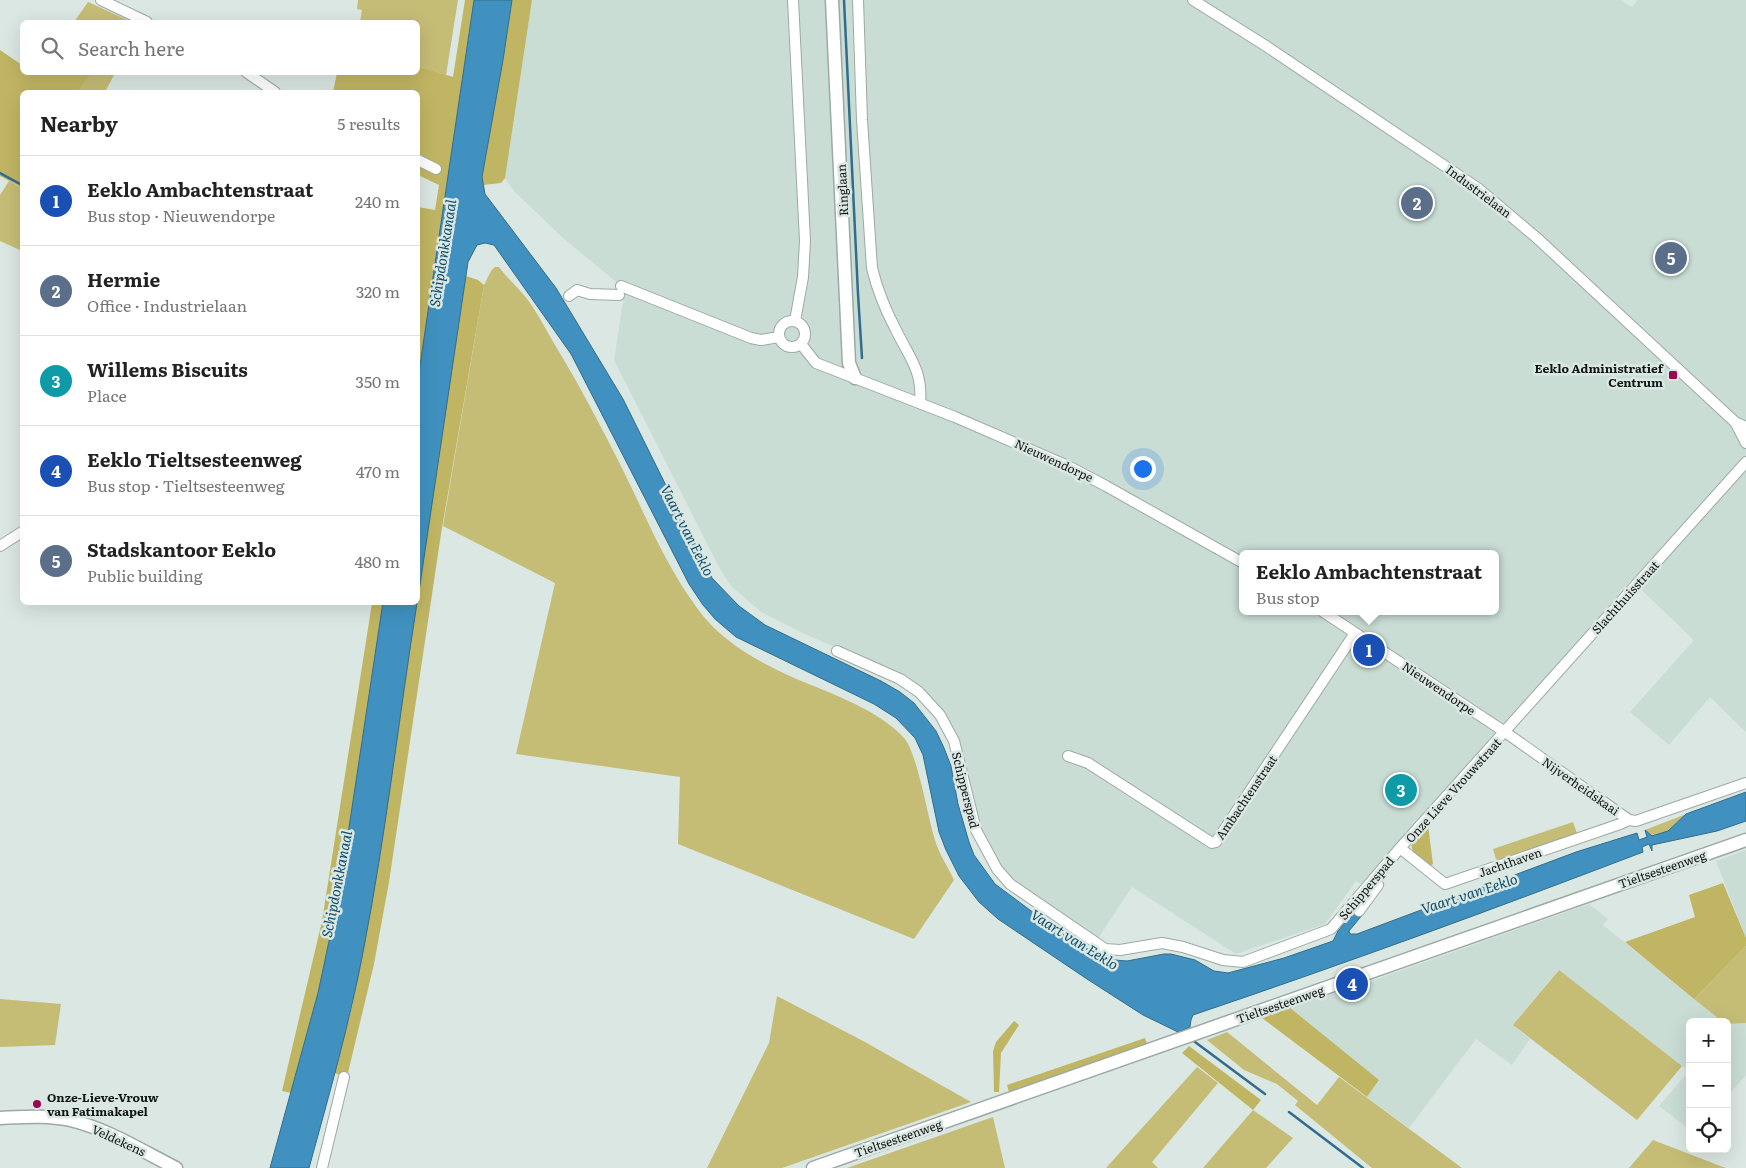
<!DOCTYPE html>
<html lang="en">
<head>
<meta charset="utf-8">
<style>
  :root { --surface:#fff; --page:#f6f6f6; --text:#222; --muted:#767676; --line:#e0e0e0; --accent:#9d0651 }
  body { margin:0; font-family:Literata,serif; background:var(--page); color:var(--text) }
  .controls { position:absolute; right:15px; bottom:15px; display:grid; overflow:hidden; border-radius:8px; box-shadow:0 5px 20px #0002 }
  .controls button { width:45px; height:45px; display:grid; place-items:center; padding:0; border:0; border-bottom:1px solid var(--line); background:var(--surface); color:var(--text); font:25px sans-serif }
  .you { position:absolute; left:1142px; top:468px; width:18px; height:18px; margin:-12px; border:4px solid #fff; border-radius:50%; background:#1a73e8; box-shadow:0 0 0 8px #1a73e833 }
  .badge { display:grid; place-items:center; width:32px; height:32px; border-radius:50%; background:var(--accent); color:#fff; font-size:16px; font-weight:700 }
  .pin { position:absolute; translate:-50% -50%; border:2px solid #fff; box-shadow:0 1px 5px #0006 }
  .popup { position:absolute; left:1239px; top:550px; width:260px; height:65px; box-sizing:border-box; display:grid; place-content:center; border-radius:8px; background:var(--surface); filter:drop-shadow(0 1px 4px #0005); font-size:16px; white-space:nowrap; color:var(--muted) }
  .popup b { font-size:19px; color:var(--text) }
  .popup::after { content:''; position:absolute; left:50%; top:100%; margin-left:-10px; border:10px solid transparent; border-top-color:var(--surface) }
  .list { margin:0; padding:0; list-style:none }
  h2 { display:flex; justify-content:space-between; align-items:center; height:65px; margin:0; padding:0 20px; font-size:21px }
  h2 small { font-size:16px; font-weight:400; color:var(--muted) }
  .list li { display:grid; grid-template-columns:32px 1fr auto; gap:15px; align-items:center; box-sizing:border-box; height:90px; padding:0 20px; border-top:1px solid var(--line) }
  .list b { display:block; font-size:19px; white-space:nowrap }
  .list p { margin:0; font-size:16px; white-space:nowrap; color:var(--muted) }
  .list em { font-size:16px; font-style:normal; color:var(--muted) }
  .icon { flex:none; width:28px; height:28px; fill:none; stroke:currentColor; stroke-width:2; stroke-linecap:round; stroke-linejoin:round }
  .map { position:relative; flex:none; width:1746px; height:1168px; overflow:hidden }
  .search { position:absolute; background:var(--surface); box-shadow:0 5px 20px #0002; left:20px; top:20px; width:400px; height:55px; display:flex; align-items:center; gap:12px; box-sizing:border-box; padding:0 18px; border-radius:8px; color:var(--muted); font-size:19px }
  .panel { position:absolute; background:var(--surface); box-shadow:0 5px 20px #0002; left:20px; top:90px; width:400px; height:515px; border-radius:8px }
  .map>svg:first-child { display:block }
</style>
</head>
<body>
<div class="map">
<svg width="1746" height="1168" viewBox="0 0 1746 1168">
  <rect width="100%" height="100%" fill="#dbe7e2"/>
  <path fill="#c9ddd5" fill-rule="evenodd" d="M 532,0 L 1621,0 L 1632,7 L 1638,0 L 1746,0 L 1746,732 L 1710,697 L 1669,745 L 1630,712 L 1694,640 L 1631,580 L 1514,716 L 1361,884 L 1356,881 L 1325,924 L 1236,954 L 1132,887 L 1097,940 L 1016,884 L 1003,871 L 986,842 L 974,812 L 957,741 L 941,709 L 924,690 L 896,673 L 809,636 L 761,612 L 731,586 L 720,569 L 614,360 L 625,289 L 564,239 L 514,191 L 505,178 ZM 1243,554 L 1495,554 L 1495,611 L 1243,611 Z
    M 1746,850 L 1746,938 L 1716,861 Z
    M 1589,904 L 1608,919 L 1603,925 L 1723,1022 L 1690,1022 L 1690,1130 L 1659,1106 L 1689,1071 L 1558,970 L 1513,1025 L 1530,1039 L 1512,1065 L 1476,1039 L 1409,1128 L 1367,1097 L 1379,1081 L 1289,1007 L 1369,982 Z
    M 1746,1023 L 1746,1075 L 1727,1096 L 1727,1024 Z"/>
  <path fill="#c5bc76" d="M 358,0 L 458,0 L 446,75 L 418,66 L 418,22 L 360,22 L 362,10 L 357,9 Z
    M 88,2 L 132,22 L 74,22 Z
    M 88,73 L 115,73 L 105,92 L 78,92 L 89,74 Z
    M 22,180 L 22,251 L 0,241 L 0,195 L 9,181 L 18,186 Z
    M 495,267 L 499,267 C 508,279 519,289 528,300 C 540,317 550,337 561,355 C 582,390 601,427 620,464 C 644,512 664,563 697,608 C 723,645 769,668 811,685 C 841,697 883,714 904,738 C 917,752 928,818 935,840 C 939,854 948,867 954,880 L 914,939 L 678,844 L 680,777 L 516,754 L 555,583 L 443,526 L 484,285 L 491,271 Z
    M 1686,814 L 1668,831 L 1652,837 L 1645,830 Z
    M 1573,822 L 1579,839 L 1498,866 L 1493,849 Z
    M 1746,946 L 1746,1023 L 1727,1024 L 1727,1022 L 1723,1022 L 1694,999 Z
    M 1559,970 L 1682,1066 L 1637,1120 L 1513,1025 Z
    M 777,996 L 865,1042 L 971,1102 L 782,1168 L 707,1168 L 769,1043 Z
    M 0,999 L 61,1004 L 55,1045 L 0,1047 Z
    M 1227,1032 L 1317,1105 L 1339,1077 L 1462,1168 L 1372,1168 L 1295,1105 L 1298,1101 L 1277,1084 L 1244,1070 L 1207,1040 Z
    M 1197,1067 L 1218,1083 L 1152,1162 L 1158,1168 L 1106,1168 Z
    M 1253,1110 L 1293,1138 L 1266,1168 L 1203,1168 Z
    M 993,1117 L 1005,1168 L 847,1168 Z
    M 1653,1140 L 1723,1167 L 1726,1168 L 1629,1168 Z"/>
  <path fill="#c0b563" d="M 465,0 L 474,0 L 418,379 L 418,207 L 435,210 L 439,185 L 418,175 L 418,92 L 333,92 L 337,73 L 418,72 L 418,66 L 453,77 Z
    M 512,0 L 532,0 L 505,178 L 501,183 L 483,185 L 482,177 L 503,60 Z
    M 0,50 L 22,65 L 22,72 L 90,74 L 78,92 L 22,92 L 22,180 L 19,186 L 0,176 Z
    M 466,276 L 478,280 L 484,285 L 441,534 L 389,882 L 374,964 L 347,1077 L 334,1073 L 352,1007 L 378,866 L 400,708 Z
    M 372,603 L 383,603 L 339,894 L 318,993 L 291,1093 L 282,1091 L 322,921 Z
    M 1428,825 L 1433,864 L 1429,867 C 1408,848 1404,845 1428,825 Z
    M 1723,883 L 1746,938 L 1746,946 L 1694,999 L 1625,942 L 1695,917 L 1689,895 Z
    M 1289,1007 L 1379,1080 L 1367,1097 L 1262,1018 Z
    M 1014,1021 L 1019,1025 L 1001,1053 L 999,1092 L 994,1092 L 993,1051 L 996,1042 Z
    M 1145,1038 L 1147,1044 L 1009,1092 L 1007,1085 Z
    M 1189,1046 L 1261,1100 L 1253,1110 L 1182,1053 Z"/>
  <path fill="#4091bf" stroke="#326c8c" d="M 474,0 L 512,0 L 503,60 L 482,177 L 485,194 L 556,288 L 623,399 L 712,578 L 739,606 L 765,625 L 881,681 L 900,692 L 914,703 L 936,731 L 944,748 L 951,766 L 958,804 L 969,842 L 974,855 L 995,884 L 1042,919 L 1103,959 L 1127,961 L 1164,954 L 1171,954 L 1195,960 L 1214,971 L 1228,973 L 1284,958 L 1333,941 L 1338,931 L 1356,909 L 1363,914 L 1349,931 L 1350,934 L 1357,934 L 1576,852 L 1637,833 L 1639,840 L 1647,837 L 1645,830 L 1652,836 L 1668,831 L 1686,814 L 1746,792 L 1746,821 L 1717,831 L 1652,845 L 1652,851 L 1649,844 L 1642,847 L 1643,852 C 1494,909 1344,964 1193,1015 L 1191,1020 L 1190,1027 L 1178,1032 L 1143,1015 L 1087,979 L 998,919 L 979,902 L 959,876 L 946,850 L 939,832 L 923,755 L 915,738 L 896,718 L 874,704 L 736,637 L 715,619 L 703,605 L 689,584 L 571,354 L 494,245 L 485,243 L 477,245 L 468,262 L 418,598 L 418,379 Z
    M 383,602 L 417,603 C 399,717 386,833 364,947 C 350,1022 329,1095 309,1168 L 270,1168 L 318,993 L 339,894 Z"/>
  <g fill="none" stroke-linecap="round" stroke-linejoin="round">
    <path stroke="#326c8c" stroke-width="2.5" d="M 844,0 L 858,294 L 862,358
      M 0,173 L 22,185
      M 1191,1039 L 1265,1094
      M 1289,1112 L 1363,1168"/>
    <g stroke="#9da9a4" stroke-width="12">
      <path id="minor" d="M 101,0 L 147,22
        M 793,0 L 805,241 L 803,277 L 795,321
        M 858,0 L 862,120 L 872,268 C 877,289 886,311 896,330 C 909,357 923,371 920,403
        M 1193,0 L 1266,46 L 1479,189 L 1538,239 L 1735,422 L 1746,427
        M 246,72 L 275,92
        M 418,160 L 436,169
        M 621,286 L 751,338 L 761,340 L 779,337
        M 569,296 L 577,290 L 590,294 L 619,295
        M779 334a13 13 0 1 1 26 0a13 13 0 1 1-26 0Z
        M 801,344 L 816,363 L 955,417 L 1068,466 L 1106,486 L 1243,563
        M 1735,422 L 1746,443
        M 0,546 L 22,532
        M 1322,611 L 1505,732 L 1629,820 L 1636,821 L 1746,783
        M 837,651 L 900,679 L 919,692 L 940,715 L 954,741 L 976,830 L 997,869 L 1010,884 L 1105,949 L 1120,950 L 1162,943 L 1183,947 L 1223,960 L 1243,962 L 1331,929 L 1400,848 L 1746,462
        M 1068,756 L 1088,763 L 1212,843 L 1216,842 L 1355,633
        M 1400,848 L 1445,884 L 1620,824 L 1629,820
        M 1359,911 L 1378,885 L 1373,880
        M 322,1168 L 344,1077"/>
    </g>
    <g stroke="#9da9a4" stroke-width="15">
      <path id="major" d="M 832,0 L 849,363 L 855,378
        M 0,1118 C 23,1117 47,1115 70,1120 C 108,1129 142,1151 176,1168
        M 813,1168 L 1746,840"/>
    </g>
    <use href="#minor" stroke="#fff" stroke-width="10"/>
    <use href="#major" stroke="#fff" stroke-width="12"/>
  </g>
  <g fill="#9d0651" stroke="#dbe7e2" stroke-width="2">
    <rect x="1668" y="370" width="10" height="10" rx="2.5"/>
    <circle cx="37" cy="1104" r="5"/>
  </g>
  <g text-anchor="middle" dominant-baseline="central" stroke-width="5" stroke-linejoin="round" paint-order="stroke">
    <g font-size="12" fill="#111514" stroke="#dbe7e2">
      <text transform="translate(842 190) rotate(-93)">Ringlaan</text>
      <text transform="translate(1479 191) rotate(37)">Industrielaan</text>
      <text transform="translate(1054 460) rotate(25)">Nieuwendorpe</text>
      <text transform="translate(1625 597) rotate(-48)">Slachthuisstraat</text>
      <text transform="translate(1439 688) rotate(34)">Nieuwendorpe</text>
      <text transform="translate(1581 786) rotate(35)">Nijverheidskaai</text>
      <text transform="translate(966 790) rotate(76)">Schipperspad</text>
      <text transform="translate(1453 790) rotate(-48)">Onze Lieve Vrouwstraat</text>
      <text transform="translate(1246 797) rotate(-56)">Ambachtenstraat</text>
      <text transform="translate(1510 862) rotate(-19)">Jachthaven</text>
      <text transform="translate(1662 869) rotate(-19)">Tieltsesteenweg</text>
      <text transform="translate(1366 888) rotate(-50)">Schipperspad</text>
      <text transform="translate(1280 1004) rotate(-19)">Tieltsesteenweg</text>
      <text transform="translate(898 1138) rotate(-19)">Tieltsesteenweg</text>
      <text transform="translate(119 1140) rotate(25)">Veldekens</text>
    </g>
    <g font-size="12" font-weight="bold" fill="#111514" stroke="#dbe7e2" text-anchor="end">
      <text x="1663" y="368">Eeklo Administratief<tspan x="1663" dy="14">Centrum</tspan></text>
      <text x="47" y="1097" text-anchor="start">Onze-Lieve-Vrouw<tspan x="47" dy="14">van Fatimakapel</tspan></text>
    </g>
    <g font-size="14" font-style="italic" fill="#0c4c6d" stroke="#dbe7e2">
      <text transform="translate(442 253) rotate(-81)">Schipdonkkanaal</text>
      <text transform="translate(688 530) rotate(63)">Vaart van Eeklo</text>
      <text transform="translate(336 884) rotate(-79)">Schipdonkkanaal</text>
      <text transform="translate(1469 893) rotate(-18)">Vaart van Eeklo</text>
      <text transform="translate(1075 939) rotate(32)">Vaart van Eeklo</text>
    </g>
  </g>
</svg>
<div class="controls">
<button>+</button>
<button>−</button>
<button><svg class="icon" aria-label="locate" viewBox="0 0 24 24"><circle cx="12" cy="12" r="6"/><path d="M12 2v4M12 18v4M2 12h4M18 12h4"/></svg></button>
</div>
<div class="you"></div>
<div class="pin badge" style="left:1369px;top:650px;background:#1a4fb4">1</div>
<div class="popup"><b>Eeklo Ambachtenstraat</b>Bus stop</div>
<div class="pin badge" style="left:1417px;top:203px;background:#5c6f8a">2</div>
<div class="pin badge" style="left:1401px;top:790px;background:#0f9aa8">3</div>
<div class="pin badge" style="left:1352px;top:984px;background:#1a4fb4">4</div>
<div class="pin badge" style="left:1671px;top:258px;background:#5c6f8a">5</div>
<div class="search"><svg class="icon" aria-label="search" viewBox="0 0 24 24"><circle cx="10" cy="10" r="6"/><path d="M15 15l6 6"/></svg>Search here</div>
<section class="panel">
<h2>Nearby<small>5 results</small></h2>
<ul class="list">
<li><span class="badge" style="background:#1a4fb4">1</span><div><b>Eeklo Ambachtenstraat</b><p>Bus stop · Nieuwendorpe</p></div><em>240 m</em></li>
<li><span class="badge" style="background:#5c6f8a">2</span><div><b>Hermie</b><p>Office · Industrielaan</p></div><em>320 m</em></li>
<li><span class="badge" style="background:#0f9aa8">3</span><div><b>Willems Biscuits</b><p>Place</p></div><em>350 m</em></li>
<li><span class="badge" style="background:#1a4fb4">4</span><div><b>Eeklo Tieltsesteenweg</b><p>Bus stop · Tieltsesteenweg</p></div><em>470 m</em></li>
<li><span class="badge" style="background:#5c6f8a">5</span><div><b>Stadskantoor Eeklo</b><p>Public building</p></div><em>480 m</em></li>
</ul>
</section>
</div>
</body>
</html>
